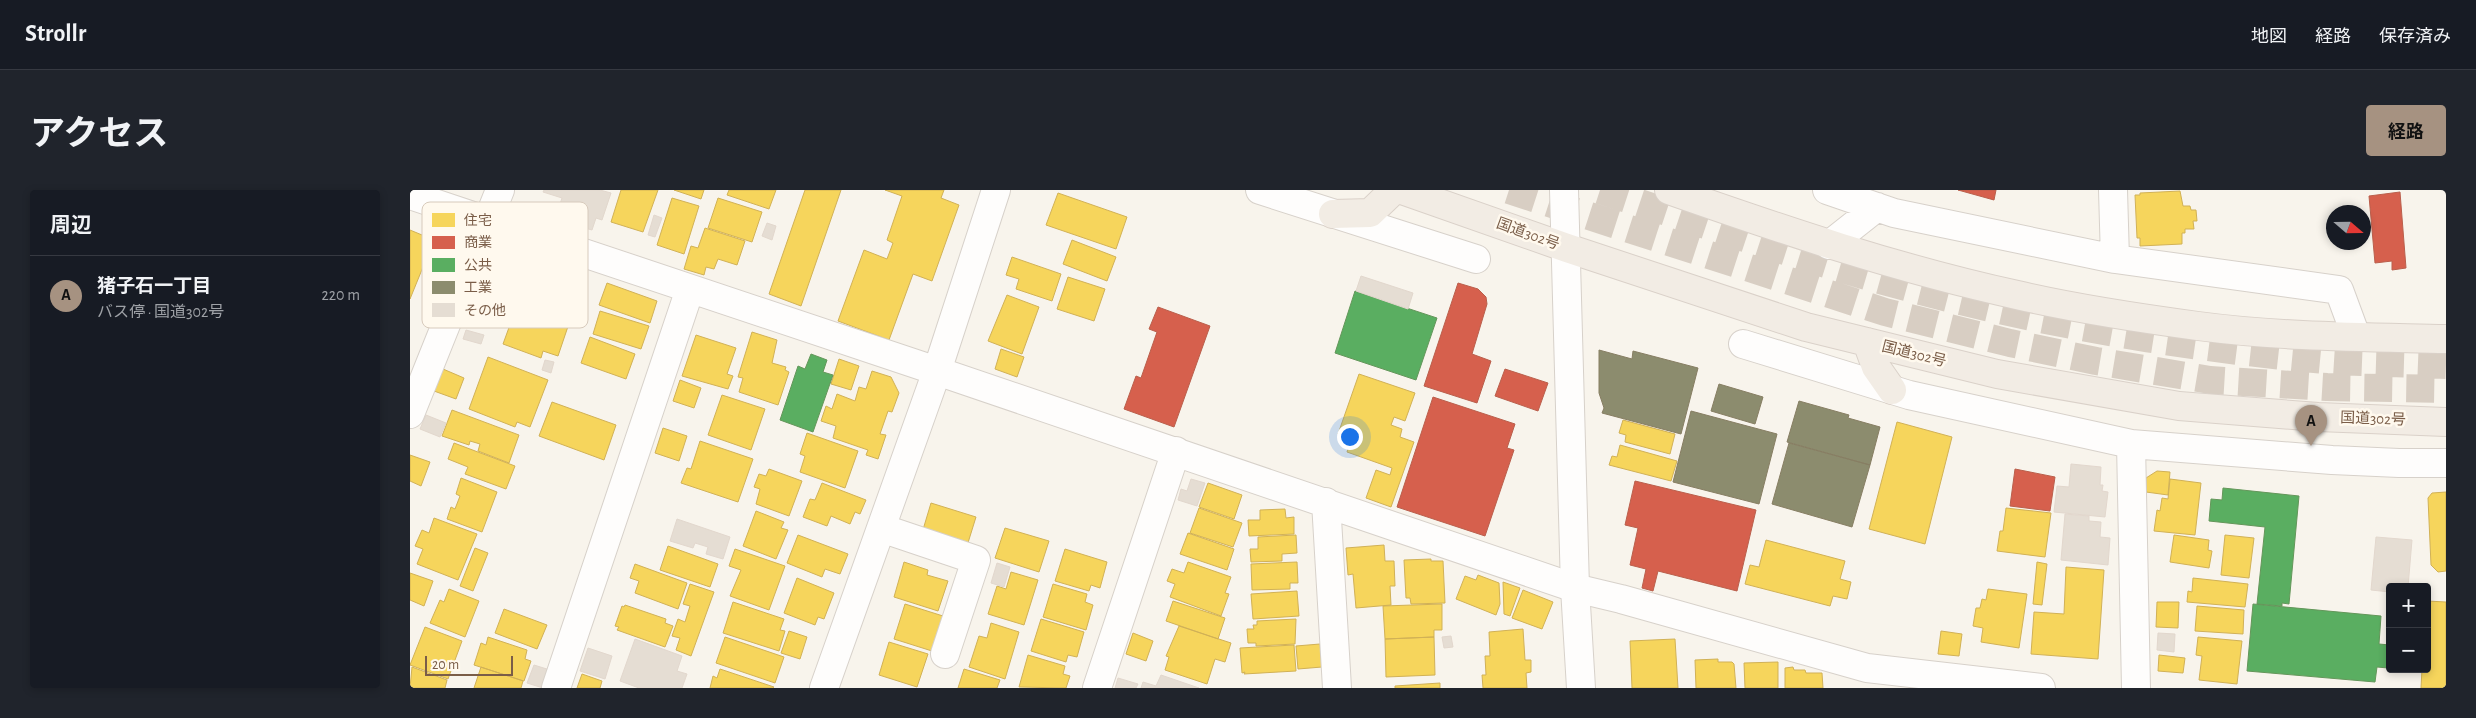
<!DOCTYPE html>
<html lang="ja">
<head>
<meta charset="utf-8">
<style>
  :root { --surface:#171b24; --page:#20242c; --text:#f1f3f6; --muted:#9ea1a6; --line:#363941; --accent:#a69281 }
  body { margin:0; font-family:"Alegreya Sans","Noto Sans JP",sans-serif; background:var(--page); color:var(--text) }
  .controls { position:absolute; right:15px; bottom:15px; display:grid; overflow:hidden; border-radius:5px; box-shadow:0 2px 8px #0003 }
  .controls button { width:45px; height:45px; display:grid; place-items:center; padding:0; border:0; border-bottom:1px solid var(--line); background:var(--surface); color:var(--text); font:25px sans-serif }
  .compass { position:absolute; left:1916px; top:15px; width:45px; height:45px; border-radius:50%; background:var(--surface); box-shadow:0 2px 8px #0003; rotate:110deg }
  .scale { position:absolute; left:15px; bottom:12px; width:88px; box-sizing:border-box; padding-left:5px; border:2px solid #7a5d48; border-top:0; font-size:14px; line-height:18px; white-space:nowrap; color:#7a5d48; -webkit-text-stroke:4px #fff9ee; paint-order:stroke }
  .you { position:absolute; left:939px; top:246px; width:18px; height:18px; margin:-12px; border:4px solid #fff; border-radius:50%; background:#1a73e8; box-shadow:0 0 0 8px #1a73e833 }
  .badge { display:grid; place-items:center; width:32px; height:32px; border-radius:50%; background:var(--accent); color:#111; font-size:16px; font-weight:700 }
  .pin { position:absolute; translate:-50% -41px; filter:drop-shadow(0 1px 2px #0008) }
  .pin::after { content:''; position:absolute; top:26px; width:18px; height:15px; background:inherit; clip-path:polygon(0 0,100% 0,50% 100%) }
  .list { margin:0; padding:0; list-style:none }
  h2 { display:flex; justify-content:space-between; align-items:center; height:65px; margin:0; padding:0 20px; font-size:21px }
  h2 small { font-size:16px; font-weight:400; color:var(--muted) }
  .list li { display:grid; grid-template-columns:32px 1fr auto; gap:15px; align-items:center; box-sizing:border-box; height:80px; padding:0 20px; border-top:1px solid var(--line) }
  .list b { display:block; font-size:19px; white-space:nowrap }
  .list p { margin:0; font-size:16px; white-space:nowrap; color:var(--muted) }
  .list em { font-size:16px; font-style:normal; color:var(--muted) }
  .map { position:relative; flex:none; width:2036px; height:498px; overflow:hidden; border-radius:5px }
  header { display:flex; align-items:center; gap:30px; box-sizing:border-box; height:70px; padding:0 25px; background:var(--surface); border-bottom:1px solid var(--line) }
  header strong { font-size:24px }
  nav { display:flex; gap:28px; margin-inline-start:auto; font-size:18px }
  .intro { display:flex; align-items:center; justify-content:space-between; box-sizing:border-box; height:120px; padding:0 30px }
  h1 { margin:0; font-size:35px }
  .button { padding:12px 22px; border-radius:5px; background:var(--accent); color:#111; font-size:18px; font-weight:700 }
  main { display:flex; gap:30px; padding:0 30px }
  aside { flex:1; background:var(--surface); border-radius:5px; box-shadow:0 2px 8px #0003 }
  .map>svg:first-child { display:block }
</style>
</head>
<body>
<header>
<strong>Strollr</strong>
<nav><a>地図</a><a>経路</a><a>保存済み</a></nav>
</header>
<div class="intro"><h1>アクセス</h1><a class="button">経路</a></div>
<main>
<aside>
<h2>周辺<small></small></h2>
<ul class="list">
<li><span class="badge">A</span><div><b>猪子石一丁目</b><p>バス停 · 国道302号</p></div><em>220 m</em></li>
</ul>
</aside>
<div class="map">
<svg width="2036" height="498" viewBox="0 0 2036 498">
  <rect width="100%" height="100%" fill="#f8f4ec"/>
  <path fill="#f6d55c" stroke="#d1b156" d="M 211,0 L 248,0 L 233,42 L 201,32 Z
    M 264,0 L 294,0 L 291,9 Z
    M 319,0 L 366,0 L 359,19 L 317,5 Z
    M 395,0 L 431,0 L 391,116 L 359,104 Z
    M 475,0 L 534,0 L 531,8 L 549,15 L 522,91 L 503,84 L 479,150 L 428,131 L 454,60 L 477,69 L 483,53 L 477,50 L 492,6 Z
    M 1770,1 L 1773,16 L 1780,16 L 1781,20 L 1786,20 L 1787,31 L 1783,31 L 1784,39 L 1775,39 L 1775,43 L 1772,43 L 1772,54 L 1730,56 L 1730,48 L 1727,48 L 1725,5 L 1730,5 L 1730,3 Z
    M 648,3 L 717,27 L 706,59 L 636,35 Z
    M 262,8 L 289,16 L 274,64 L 247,55 Z
    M 308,8 L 352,22 L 342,52 L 298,38 Z
    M 295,38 L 335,51 L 327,75 L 308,69 L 304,79 L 296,77 L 294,85 L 274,79 L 281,56 L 288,58 Z
    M 0,40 L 24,50 L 0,109 Z
    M 662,50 L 706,67 L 697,91 L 653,74 Z
    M 602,67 L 651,84 L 642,111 L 606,99 L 609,89 L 596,85 Z
    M 126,77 L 172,95 L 148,166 L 133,161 L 131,168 L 93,154 L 101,132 L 105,134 Z
    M 658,87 L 695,99 L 684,131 L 647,119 Z
    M 197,93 L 247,111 L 240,133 L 189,115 Z
    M 597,105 L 629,117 L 612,164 L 578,151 Z
    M 190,121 L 239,136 L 231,159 L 183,144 Z
    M 342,142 L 367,150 L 362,173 L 376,177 L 375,180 L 379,182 L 368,215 L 329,202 L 333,188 L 328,187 Z
    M 286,145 L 326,158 L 317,184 L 323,186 L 318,199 L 272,186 Z
    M 180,147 L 225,164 L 216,189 L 171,173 Z
    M 591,159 L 614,167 L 607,187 L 585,179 Z
    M 78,167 L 138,190 L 120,237 L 107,232 L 105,237 L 59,219 Z
    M 429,169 L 449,176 L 441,200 L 421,194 Z
    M 33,179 L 54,188 L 46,209 L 24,201 Z
    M 462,181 L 481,187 L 489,203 L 482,222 L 478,221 L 470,244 L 476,245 L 468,269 L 456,265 L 458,260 L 423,248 L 426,236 L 411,231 L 416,216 L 422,219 L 427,204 L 445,211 L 449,197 L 456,199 Z
    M 949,184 L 1005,203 L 995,231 L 984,227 L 981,235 L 992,239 L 990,247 L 1004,252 L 981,317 L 956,308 L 966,280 L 980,285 L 982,278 L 937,262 L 941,248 L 928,244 Z
    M 270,190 L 291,198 L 284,218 L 263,211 Z
    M 312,205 L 355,219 L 341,260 L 298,245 Z
    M 142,212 L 206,235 L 194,270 L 129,246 Z
    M 42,220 L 109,245 L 99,273 L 68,261 L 70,254 L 60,251 L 59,255 L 32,246 Z
    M 1213,230 L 1265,244 L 1260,264 L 1215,252 L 1216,245 L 1209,243 Z
    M 1487,232 L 1542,247 L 1515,354 L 1459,339 Z
    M 253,238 L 277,246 L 269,271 L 245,263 Z
    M 397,243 L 448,261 L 435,298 L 390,282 L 395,266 L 390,264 Z
    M 290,251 L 343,269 L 328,312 L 271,293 L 277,278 L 281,279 Z
    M 44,253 L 105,276 L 96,299 L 55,284 L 58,277 L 38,269 Z
    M 1210,255 L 1267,271 L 1261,291 L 1199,275 L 1202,266 L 1207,267 Z
    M 0,265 L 20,272 L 11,296 L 0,291 Z
    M 359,279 L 392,291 L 379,326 L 346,314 L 350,299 L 344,297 L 349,284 L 356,286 Z
    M 1747,281 L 1760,282 L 1758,305 L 1736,302 L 1736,288 Z
    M 51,288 L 87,302 L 72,342 L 37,329 L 41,317 L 45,319 L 50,306 L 46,304 Z
    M 1760,289 L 1791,293 L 1785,345 L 1744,341 L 1747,320 L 1750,321 L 1752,308 L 1758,309 Z
    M 412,293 L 456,310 L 450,324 L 445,322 L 440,334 L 421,326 L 417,336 L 393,327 L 400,309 L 405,310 Z
    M 798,293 L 832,305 L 824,329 L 789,317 Z
    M 2036,302 L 2036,381 L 2028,382 L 2021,375 L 2018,308 L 2022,303 Z
    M 521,313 L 566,327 L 557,356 L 512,343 Z
    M 789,318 L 832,333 L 823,357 L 780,343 Z
    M 1596,318 L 1641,323 L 1635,367 L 1587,361 L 1590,341 L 1593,341 Z
    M 875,319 L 876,328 L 884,327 L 884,344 L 839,346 L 838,330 L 850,330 L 850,320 Z
    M 346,321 L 374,332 L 371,338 L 378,340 L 366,369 L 333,356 Z
    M 24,328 L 67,344 L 48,390 L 7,374 L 13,359 L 5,356 L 12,340 L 19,343 Z
    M 595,338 L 639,351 L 629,382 L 585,368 Z
    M 778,343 L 824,359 L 817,380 L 770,364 Z
    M 388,345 L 438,364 L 430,384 L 415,379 L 412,387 L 377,373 Z
    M 886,345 L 887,363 L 872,364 L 872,371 L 841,372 L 840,359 L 848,359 L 848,347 Z
    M 1764,345 L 1799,350 L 1798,360 L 1802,361 L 1799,378 L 1760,372 Z
    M 1815,345 L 1844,348 L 1839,388 L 1811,385 Z
    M 1356,350 L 1435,371 L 1430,389 L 1441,392 L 1437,409 L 1423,406 L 1420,416 L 1335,394 L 1340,375 L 1349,377 Z
    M 974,355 L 975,371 L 984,371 L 985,396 L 980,396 L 981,415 L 946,418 L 943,384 L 938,385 L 936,358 Z
    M 258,356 L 308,374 L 300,397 L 250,380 Z
    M 65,358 L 78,363 L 63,401 L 50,396 Z
    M 325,359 L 375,376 L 359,420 L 320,406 L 331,380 L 319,376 Z
    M 655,359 L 697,372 L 690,398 L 681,395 L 679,401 L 645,391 Z
    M 1021,369 L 1021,371 L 1033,371 L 1035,413 L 1001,414 L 1000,408 L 996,408 L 994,370 Z
    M 494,372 L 518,380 L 517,385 L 538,391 L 528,421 L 484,407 Z
    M 778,372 L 821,387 L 815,403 L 819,404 L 811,426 L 760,407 L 765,394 L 757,391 L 762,379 L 774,383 Z
    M 887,372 L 888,393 L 880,393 L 880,399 L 842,400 L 841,374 Z
    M 1627,372 L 1637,374 L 1632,415 L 1623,414 Z
    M 225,374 L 277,393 L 268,419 L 225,403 L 229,391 L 220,388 Z
    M 1656,377 L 1694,380 L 1688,469 L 1621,464 L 1624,422 L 1654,424 Z
    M 601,382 L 628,390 L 614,435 L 578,424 L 587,396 L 596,399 Z
    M 0,383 L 23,391 L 14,416 L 0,410 Z
    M 1068,385 L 1089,393 L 1090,414 L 1086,425 L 1046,409 L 1055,386 L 1066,390 Z
    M 387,388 L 424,403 L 414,429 L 408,427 L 405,435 L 374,423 Z
    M 1783,388 L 1838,394 L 1835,417 L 1777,412 L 1778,401 L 1782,402 Z
    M 1093,392 L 1110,398 L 1100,426 L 1094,424 Z
    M 280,394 L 304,402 L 281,466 L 266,460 L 270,448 L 262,446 L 268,429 L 275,432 L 280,416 L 273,414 Z
    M 643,394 L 677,404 L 675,412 L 683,415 L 676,440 L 633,427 Z
    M 39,399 L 69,411 L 55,447 L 20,433 L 30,410 L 34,412 Z
    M 1578,399 L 1617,404 L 1609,458 L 1571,452 L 1573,438 L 1563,436 L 1566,418 L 1570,418 L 1572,409 L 1576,410 Z
    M 1113,400 L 1143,412 L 1132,439 L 1102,428 Z
    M 887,401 L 889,426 L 843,429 L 841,404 Z
    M 763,411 L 815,428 L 808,449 L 756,431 Z
    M 2017,411 L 2036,412 L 2036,498 L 2011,498 L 2012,479 L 2017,479 Z
    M 323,412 L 374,429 L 370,440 L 375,441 L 369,461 L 313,443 Z
    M 1747,412 L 1769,412 L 1768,438 L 1746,437 Z
    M 495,414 L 533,426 L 522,461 L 484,449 Z
    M 1032,414 L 1032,440 L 1024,440 L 1024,447 L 975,449 L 973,416 Z
    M 215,415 L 256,429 L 255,433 L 263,436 L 255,457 L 207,440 L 209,437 L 205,436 L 212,416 L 214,417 Z
    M 1787,416 L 1834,420 L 1833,444 L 1785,441 Z
    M 94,419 L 137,435 L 127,459 L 85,443 Z
    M 631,429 L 674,442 L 667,467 L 658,465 L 656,472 L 621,461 Z
    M 886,429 L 885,454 L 846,456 L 846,453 L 838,453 L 837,439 L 844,439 L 843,435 L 847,435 L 847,431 Z
    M 581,433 L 609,442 L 595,489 L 559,477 L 569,446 L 577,448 Z
    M 769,436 L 821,453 L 815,472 L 805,469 L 797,494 L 755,480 L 759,467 L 756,466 Z
    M 15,437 L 52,451 L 38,489 L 0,475 Z
    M 1113,439 L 1115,470 L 1121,470 L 1121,482 L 1116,483 L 1117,498 L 1073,498 L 1072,485 L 1076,485 L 1075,466 L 1080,466 L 1079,442 Z
    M 379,441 L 397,447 L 390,469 L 371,463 Z
    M 1531,441 L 1552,444 L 1549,466 L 1528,464 Z
    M 723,443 L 743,451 L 736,471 L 716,464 Z
    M 78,447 L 117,460 L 115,469 L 121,471 L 114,491 L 64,475 L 71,453 L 76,455 Z
    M 315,447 L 374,467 L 365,493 L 306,473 Z
    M 1024,447 L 1025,485 L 976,487 L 975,449 Z
    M 1788,447 L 1832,451 L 1827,494 L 1789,490 L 1792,466 L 1786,465 Z
    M 1265,449 L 1268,498 L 1222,498 L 1220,451 Z
    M 479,452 L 518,464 L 507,497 L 469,485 Z
    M 910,454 L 912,477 L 888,479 L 886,456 Z
    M 884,455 L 886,481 L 834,484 L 835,482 L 832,483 L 830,458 Z
    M 618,465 L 655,476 L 653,484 L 660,486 L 656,498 L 609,497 Z
    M 1749,465 L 1775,468 L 1773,483 L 1748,481 Z
    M 1308,469 L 1308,472 L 1322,472 L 1324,474 L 1326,498 L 1286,498 L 1285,470 Z
    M 1368,472 L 1368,498 L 1335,498 L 1334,473 Z
    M 2,477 L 37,490 L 35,498 L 0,498 Z
    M 71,477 L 113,491 L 111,498 L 64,498 Z
    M 1383,477 L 1384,480 L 1395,480 L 1396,483 L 1412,483 L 1413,498 L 1375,498 L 1375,478 Z
    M 310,479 L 364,497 L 363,498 L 300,498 L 303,486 L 307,488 Z
    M 554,479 L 590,490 L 587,498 L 548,498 Z
    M 172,484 L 192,491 L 190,498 L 167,498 Z
    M 1030,493 L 1030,498 L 985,498 L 985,496 Z"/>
  <path fill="#d6604d" stroke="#ba5f4c" d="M 1548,0 L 1586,0 L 1584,10 Z
    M 1990,2 L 1996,78 L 1982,80 L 1982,71 L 1965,73 L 1959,6 Z
    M 1048,93 L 1068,99 L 1076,107 L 1077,114 L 1062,164 L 1081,171 L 1067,213 L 1014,196 Z
    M 748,117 L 800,136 L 764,237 L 714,219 L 726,186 L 731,188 L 747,142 L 739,139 Z
    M 1095,179 L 1138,193 L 1128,221 L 1085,206 Z
    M 1023,207 L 1105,234 L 1097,258 L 1104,260 L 1075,346 L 987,317 Z
    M 1605,279 L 1645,287 L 1640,321 L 1600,316 Z
    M 1225,291 L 1346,320 L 1327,401 L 1248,381 L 1243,401 L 1232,398 L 1236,379 L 1220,375 L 1228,338 L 1215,335 Z"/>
  <path fill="#5aae61" stroke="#64965a" d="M 945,101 L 1027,128 L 1006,190 L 925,163 Z
    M 401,164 L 417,170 L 413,182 L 423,185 L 403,242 L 370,230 L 388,176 L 395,179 Z
    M 1813,298 L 1889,306 L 1879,414 L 1872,413 L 1872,416 L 1847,414 L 1855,337 L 1799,331 L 1801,309 L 1812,310 Z
    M 1843,414 L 1971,426 L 1969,454 L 1980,455 L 1978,478 L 1967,477 L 1965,492 L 1837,481 Z"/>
  <path fill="#8c8c6e" stroke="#877e63" d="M 1189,160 L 1222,169 L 1223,161 L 1288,178 L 1271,244 L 1192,223 L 1194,218 L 1189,203 Z
    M 1309,194 L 1353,207 L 1345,234 L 1301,221 Z
    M 1389,211 L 1439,225 L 1438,228 L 1470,237 L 1460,275 L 1377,252 Z
    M 1281,221 L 1367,244 L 1349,314 L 1263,292 Z
    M 1379,253 L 1460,275 L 1442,337 L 1362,314 Z"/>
  <path fill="#e5ddd3" stroke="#e2d7cd" d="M 134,0 L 190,0 L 201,3 L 192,30 L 186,28 L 182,40 L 175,38 L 173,44 L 150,36 L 153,28 L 146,26 L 152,8 L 133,2 Z
    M 244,25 L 252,28 L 245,47 L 238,45 Z
    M 357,33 L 366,36 L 362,50 L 352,46 Z
    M 951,86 L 1003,103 L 998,119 L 946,101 Z
    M 56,140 L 74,145 L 71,154 L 53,149 Z
    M 135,170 L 144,172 L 141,183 L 132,180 Z
    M 16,225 L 36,233 L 30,247 L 10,239 Z
    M 1661,274 L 1691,277 L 1690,295 L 1693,295 L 1692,301 L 1698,302 L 1695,327 L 1644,322 L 1647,296 L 1659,297 Z
    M 781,289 L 795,293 L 787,316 L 768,310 L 771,299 L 777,301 Z
    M 1655,324 L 1679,326 L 1679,331 L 1691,332 L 1690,347 L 1700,348 L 1698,375 L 1651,370 Z
    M 267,329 L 320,347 L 313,369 L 296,364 L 298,357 L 285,353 L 283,358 L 260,351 Z
    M 1966,347 L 2002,350 L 1998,397 L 1980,397 L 1980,402 L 1961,400 Z
    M 587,373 L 600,377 L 594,397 L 581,393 Z
    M 1748,443 L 1765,444 L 1764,462 L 1747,460 Z
    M 1041,446 L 1043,457 L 1034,458 L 1032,447 Z
    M 225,449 L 272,466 L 267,481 L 277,484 L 272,498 L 229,498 L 210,491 Z
    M 178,458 L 202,466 L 195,489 L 170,481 Z
    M 124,475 L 140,480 L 133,498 L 117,493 Z
    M 751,485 L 789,498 L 731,498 L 733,492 L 746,496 Z
    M 708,488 L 728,494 L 726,498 L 705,498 Z"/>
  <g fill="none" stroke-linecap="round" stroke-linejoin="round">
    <path stroke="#d8cec3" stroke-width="28" stroke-dasharray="28 14" stroke-linecap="butt" d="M 1099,0 L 1475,122 L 1600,153 L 1686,171 L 1800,190 L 1917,197 L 2036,199
      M 1190,0 C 1286,31 1383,66 1481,93 C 1622,132 1768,157 1914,170 C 1954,173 1995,173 2036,175"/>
    <g stroke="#d7d1ca" stroke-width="30">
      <path id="minor" d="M 850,0 L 1066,69
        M 1417,0 L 1484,23 L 1705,69 L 1929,100 L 1946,146
        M 1703,0 L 1705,69
        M 0,5 L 527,181 L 1165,398 L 1211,409 L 1457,478 L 1631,498
        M 1419,55 L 1467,17
        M 1333,154 L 1499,205 L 1721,254 L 1922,270 L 1989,273 L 2036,273
        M 0,224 L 90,0
        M 1721,254 L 1726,498
        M 916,312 L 927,498
        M 471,338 L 566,370 L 535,464
        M 146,498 L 280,99
        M 414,498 L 527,181 L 586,0
        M 687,498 L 766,261"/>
    </g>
    <g stroke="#d7d1ca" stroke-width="30">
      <path id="tertiary" d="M 1154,0 L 1165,398 L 1171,498"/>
    </g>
    <g stroke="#dad1c9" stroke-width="30">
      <path id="trunk" d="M 992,0 L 1157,58 L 1396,137 L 1587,184 L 1769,216 L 1908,227 L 2036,232
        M 1259,0 C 1373,40 1488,79 1607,105 C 1667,119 1728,128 1788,136 C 1870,147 1954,147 2036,149
        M 923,24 L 960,23 L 984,0
        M 1457,152 L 1466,177 L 1482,200"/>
    </g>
    <use href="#minor" stroke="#fefdfc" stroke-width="28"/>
    <use href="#tertiary" stroke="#fefdfc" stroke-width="28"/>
    <use href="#trunk" stroke="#f2ece4" stroke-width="28"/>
  </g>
  <g text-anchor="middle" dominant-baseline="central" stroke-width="5" stroke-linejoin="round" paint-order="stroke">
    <g font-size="15" fill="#7a5d48" stroke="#fff9ee">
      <text transform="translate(1118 44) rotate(20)">国道302号</text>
      <text transform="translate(1504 164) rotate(14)">国道302号</text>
      <text transform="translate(1963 229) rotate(2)">国道302号</text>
    </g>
  </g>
  <rect x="12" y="12" width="166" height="126" rx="8" fill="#fff9ee" stroke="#d7cabc" stroke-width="1"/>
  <rect x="22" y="23" width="23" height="14" fill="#f6d55c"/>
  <rect x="22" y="46" width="23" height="13" fill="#d6604d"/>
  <rect x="22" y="68" width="23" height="14" fill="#5aae61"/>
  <rect x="22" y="91" width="23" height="13" fill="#8c8c6e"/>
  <rect x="22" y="113" width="23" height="14" fill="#e5ddd3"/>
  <g font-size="14" fill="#7a5d48">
    <text x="54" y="35">住宅</text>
    <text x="54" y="57">商業</text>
    <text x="54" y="80">公共</text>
    <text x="54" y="102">工業</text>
    <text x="54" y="125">その他</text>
  </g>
</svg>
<div class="controls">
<button>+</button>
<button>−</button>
</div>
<svg class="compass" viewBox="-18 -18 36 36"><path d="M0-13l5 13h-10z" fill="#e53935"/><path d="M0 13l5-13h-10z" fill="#9ea1a6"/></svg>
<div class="scale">20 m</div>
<div class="you"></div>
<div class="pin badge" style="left:1901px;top:256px">A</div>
</div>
</main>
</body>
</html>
